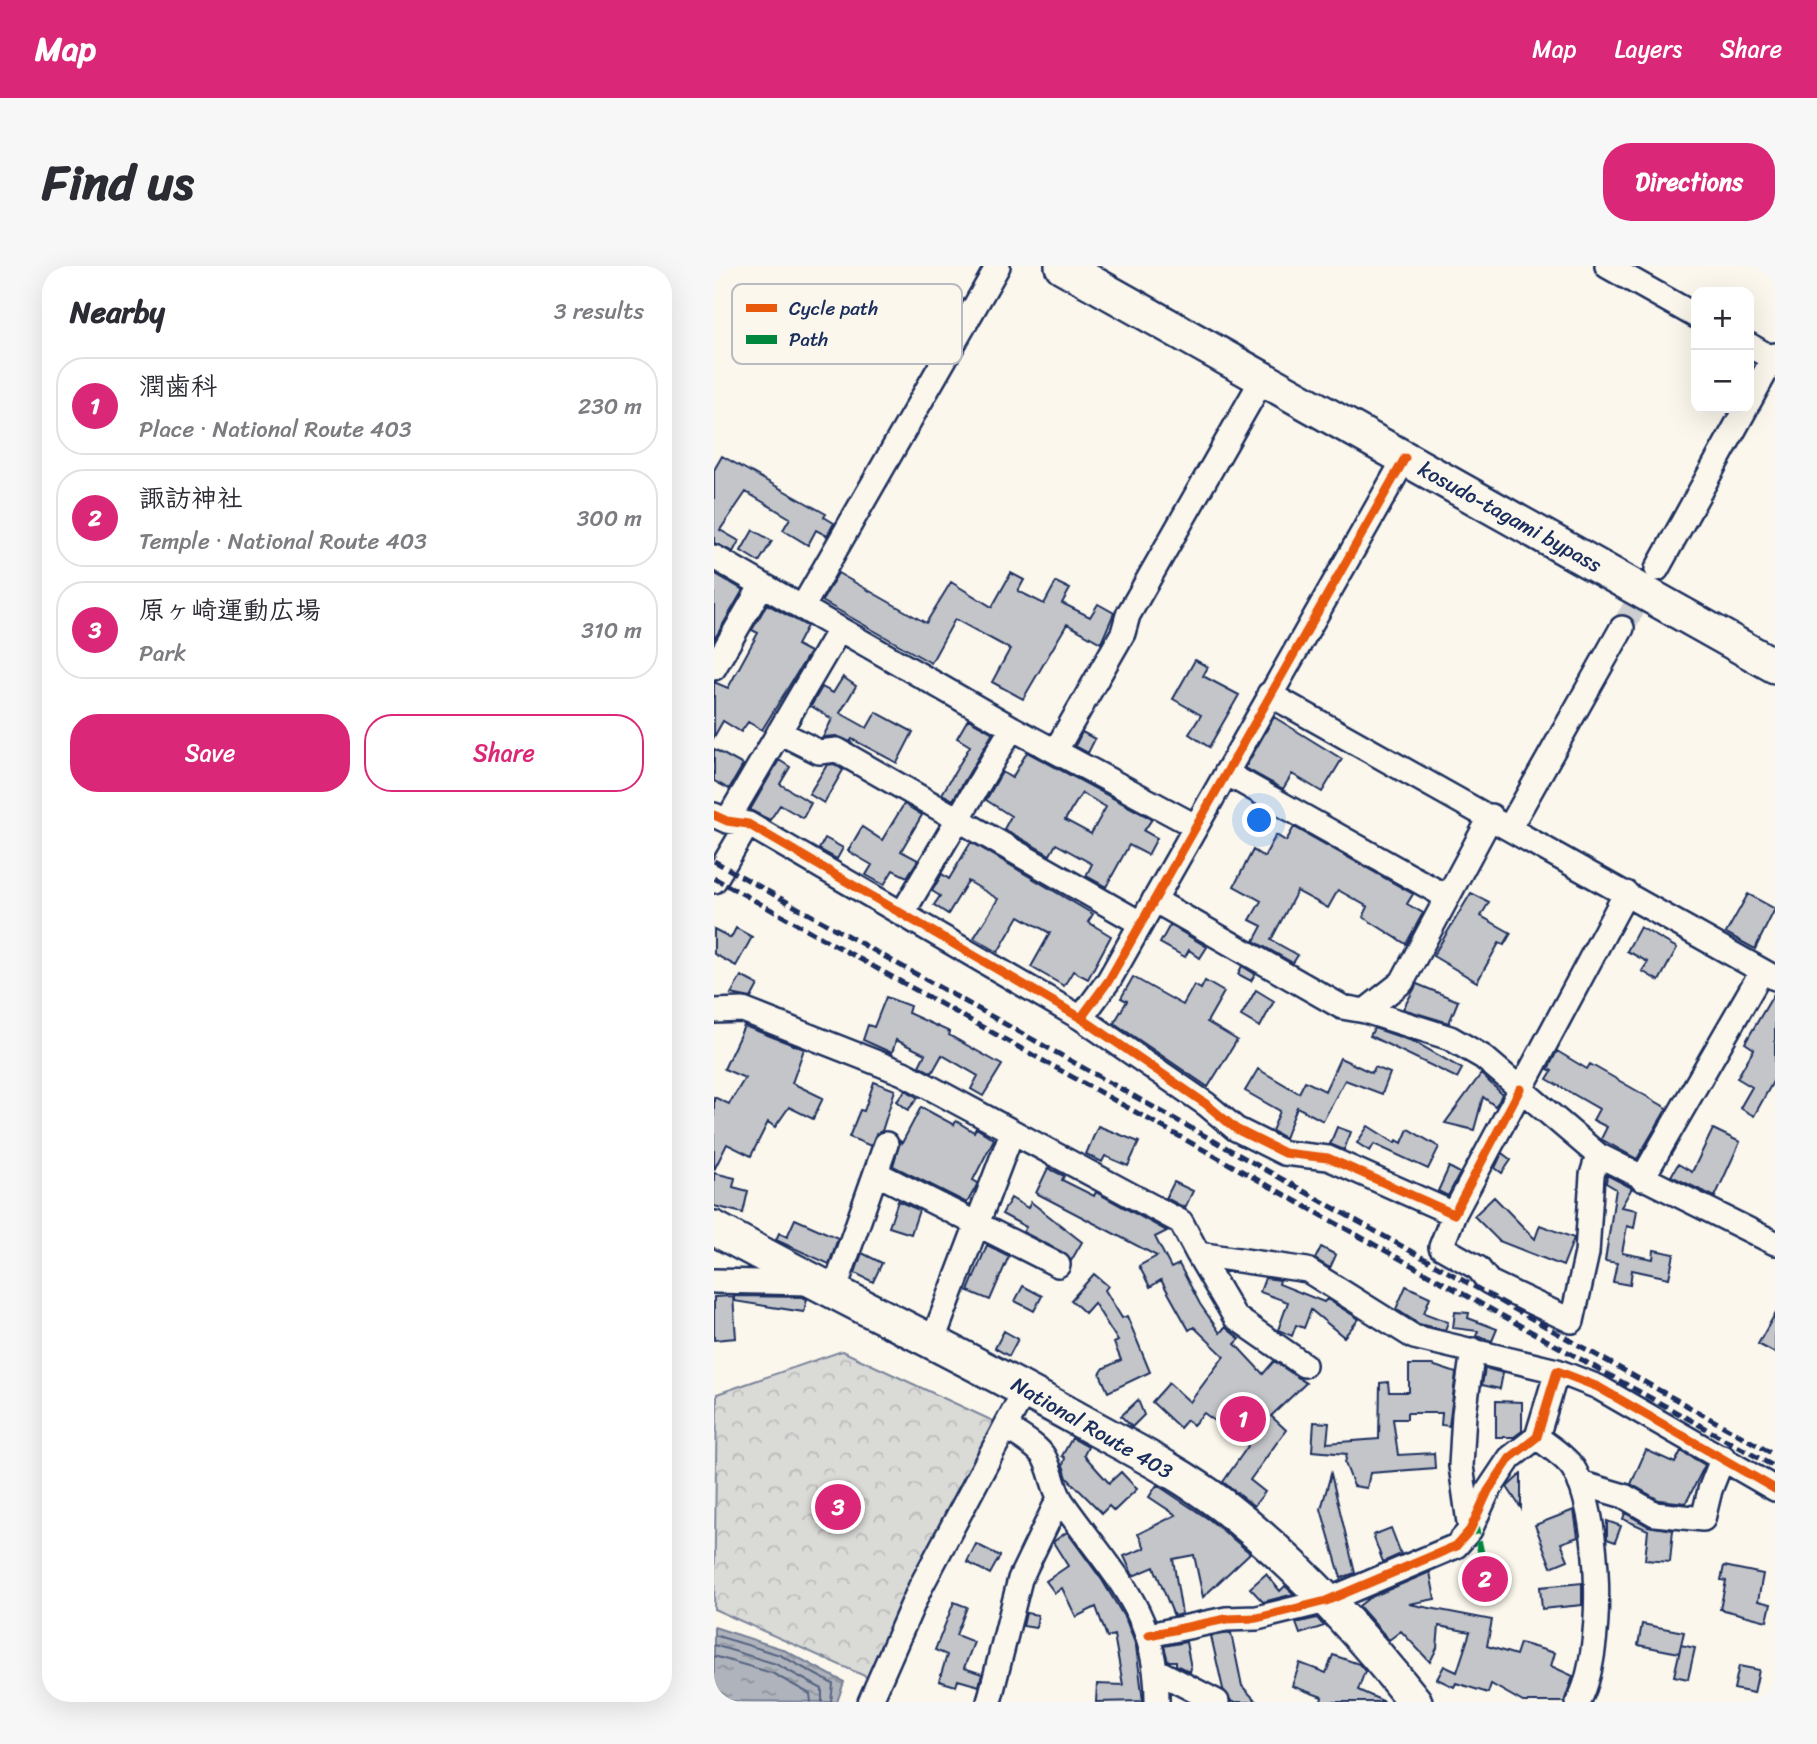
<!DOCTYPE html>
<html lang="en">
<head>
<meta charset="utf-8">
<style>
  :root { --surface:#fff; --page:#f7f7f7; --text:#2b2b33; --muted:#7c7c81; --line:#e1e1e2; --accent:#db2777 }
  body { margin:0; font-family:Sriracha,"Klee One",sans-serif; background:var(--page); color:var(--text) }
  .controls { position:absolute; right:21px; top:21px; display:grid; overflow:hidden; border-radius:14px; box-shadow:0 7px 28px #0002 }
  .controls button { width:63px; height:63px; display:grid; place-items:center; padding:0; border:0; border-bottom:2px solid var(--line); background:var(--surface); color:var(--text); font:35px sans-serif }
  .you { position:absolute; left:546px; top:555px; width:24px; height:24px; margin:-18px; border:5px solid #fff; border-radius:50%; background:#1a73e8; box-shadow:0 0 0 10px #1a73e833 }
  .badge { display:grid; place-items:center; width:46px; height:46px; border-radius:50%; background:var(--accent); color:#fff; font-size:23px; font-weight:700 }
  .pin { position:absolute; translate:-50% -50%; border:4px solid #fff; box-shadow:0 2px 7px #0006 }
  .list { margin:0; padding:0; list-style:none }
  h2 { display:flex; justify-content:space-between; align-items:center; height:91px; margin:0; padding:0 28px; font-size:30px }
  h2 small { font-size:23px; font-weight:400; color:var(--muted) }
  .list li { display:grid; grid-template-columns:46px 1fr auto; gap:21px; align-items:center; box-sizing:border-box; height:98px; margin:0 14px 14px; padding:0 14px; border:2px solid var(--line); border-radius:28px }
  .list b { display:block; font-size:26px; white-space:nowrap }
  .list p { margin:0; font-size:23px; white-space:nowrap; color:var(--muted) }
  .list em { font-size:23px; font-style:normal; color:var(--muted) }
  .actions { display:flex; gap:14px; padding:21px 28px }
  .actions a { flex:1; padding:16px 0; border:2px solid var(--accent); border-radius:28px; text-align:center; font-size:24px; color:var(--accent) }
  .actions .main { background:var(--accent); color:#fff }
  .map { position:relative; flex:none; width:1061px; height:1436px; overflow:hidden; border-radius:28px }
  header { display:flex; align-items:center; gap:42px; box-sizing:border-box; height:98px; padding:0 35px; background:var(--accent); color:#fff }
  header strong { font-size:33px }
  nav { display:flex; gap:38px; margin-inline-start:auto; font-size:24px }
  .intro { display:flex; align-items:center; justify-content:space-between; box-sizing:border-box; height:168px; padding:0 42px }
  h1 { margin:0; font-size:49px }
  .button { padding:18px 32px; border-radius:28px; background:var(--accent); color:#fff; font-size:24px; font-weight:700 }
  main { display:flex; gap:42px; padding:0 42px }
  aside { flex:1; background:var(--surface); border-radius:28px; box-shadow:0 7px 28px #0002 }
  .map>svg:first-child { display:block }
</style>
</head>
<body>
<header>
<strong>Map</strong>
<nav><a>Map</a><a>Layers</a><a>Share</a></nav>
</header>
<div class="intro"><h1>Find us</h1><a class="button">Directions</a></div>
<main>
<aside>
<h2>Nearby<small>3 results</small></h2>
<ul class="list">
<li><span class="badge">1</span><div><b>潤歯科</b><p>Place · National Route 403</p></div><em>230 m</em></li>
<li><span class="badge">2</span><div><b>諏訪神社</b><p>Temple · National Route 403</p></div><em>300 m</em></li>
<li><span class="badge">3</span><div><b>原ヶ崎運動広場</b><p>Park</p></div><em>310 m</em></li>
</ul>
<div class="actions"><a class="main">Save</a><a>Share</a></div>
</aside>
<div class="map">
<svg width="1061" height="1436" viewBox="0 0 1061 1436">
  <defs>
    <pattern id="park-crowns" width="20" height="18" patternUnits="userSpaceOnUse" patternTransform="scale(1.75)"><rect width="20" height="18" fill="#dadad7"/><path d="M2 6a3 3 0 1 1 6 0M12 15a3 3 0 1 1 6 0" fill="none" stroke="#babbbb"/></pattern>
    <pattern id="water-ripples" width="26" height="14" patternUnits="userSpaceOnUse" patternTransform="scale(1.75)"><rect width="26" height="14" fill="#afb3bb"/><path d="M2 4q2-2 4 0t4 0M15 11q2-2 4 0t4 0" fill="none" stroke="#8e929b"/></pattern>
  </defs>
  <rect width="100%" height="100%" fill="#fbf7ec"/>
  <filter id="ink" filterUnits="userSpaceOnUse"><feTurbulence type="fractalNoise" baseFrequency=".0143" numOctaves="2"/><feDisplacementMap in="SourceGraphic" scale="14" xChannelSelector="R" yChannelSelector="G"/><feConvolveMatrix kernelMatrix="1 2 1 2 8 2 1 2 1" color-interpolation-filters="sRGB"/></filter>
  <g filter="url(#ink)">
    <path fill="url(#park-crowns)" stroke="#7a849a" stroke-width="2" d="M 128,1085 L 292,1161 L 164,1416 L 0,1343 L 3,1128 Z"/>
    <path fill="url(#water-ripples)" stroke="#747e96" stroke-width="2" d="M 0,1361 L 68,1383 L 130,1416 L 123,1436 L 0,1435 Z"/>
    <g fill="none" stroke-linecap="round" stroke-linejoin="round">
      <path stroke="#566483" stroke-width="2" d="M 0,1369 L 66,1389 L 119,1418 L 117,1436
        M 0,1379 L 62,1398 L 108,1423 L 108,1436
        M 0,1390 L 58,1407 L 96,1428 L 97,1436"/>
    </g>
    <path fill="#c3c5c9" stroke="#1b2f5e" stroke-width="2" fill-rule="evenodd" d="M 8,190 L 112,248 L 110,251 L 120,257 L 113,270 L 102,264 L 94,279 L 69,264 L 76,252 L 32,226 L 6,264 L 25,275 L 19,286 L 0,277 L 0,204 Z
      M 39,264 L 58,275 L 45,296 L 27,285 Z
      M 0,307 L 29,324 L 0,374 Z
      M 124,307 L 212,357 L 237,316 L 278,341 L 297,307 L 310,314 L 304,325 L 330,338 L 342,316 L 356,323 L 348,337 L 376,351 L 384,338 L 400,347 L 387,377 L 353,358 L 309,433 L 278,416 L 296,383 L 241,353 L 217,397 L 108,335 Z
      M 53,338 L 93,360 L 83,379 L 96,386 L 48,464 L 34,456 L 27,466 L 9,455 L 0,471 L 0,416 L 14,422 L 44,367 L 38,364 Z
      M 481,394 L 494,401 L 489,410 L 525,429 L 495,481 L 475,468 L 487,449 L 459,433 Z
      M 129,411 L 142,420 L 126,447 L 153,462 L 162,446 L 199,466 L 183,497 L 138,473 L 136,476 L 122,470 L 109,471 L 118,453 L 97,440 L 108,421 L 119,427 Z
      M 560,451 L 628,493 L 608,526 L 578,508 L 569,523 L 531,502 Z
      M 254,453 L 279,467 L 239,534 L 228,528 L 256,480 L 243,472 Z
      M 368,466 L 381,473 L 374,487 L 361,480 Z
      M 0,483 L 29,499 L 15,523 L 0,515 Z
      M 313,486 L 438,553 L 430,565 L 443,572 L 434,589 L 415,579 L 392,621 L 372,610 L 378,598 L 342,578 L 336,589 L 290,563 L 297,550 L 272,534 L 288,506 L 298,512 ZM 368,527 L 392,541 L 377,568 L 351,554 Z
      M 65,494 L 76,501 L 66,518 L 97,537 L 89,552 L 66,539 L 56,554 L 36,544 Z
      M 120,498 L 129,504 L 110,537 L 95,528 L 113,499 Z
      M 190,538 L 208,549 L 187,585 L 204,594 L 193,611 L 179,604 L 170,619 L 152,609 L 158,599 L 134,585 L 148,561 L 168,574 Z
      M 580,561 L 699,628 L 693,638 L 709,647 L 692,678 L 649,651 L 654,641 L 624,624 L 614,642 L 583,625 L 557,674 L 584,689 L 579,697 L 540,675 L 548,660 L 536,654 L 547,635 L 520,620 L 539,584 L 550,591 L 562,569 L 572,575 Z
      M 111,572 L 129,582 L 123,593 L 105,583 Z
      M 257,576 L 379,648 L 374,656 L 397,670 L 374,713 L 359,705 L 350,720 L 317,701 L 336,667 L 305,650 L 284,686 L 260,672 L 284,633 L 254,615 L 234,648 L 220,639 L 226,630 L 218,625 L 228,608 L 235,613 Z
      M 757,627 L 775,636 L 767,650 L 797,667 L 790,679 L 785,677 L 763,716 L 719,690 Z
      M 1034,628 L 1061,643 L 1041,683 L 1012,667 Z
      M 456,659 L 493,681 L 486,692 L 475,684 L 471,691 L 446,677 Z
      M 926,661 L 963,682 L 945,715 L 928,705 L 934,696 L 913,685 Z
      M 22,662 L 38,671 L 22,700 L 0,688 L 0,663 L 17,672 Z
      M 528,700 L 541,708 L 537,715 L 524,708 Z
      M 27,710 L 44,719 L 37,732 L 17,728 Z
      M 419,711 L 469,739 L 480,719 L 487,723 L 491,715 L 510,726 L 493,756 L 523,774 L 494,821 L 400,757 L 413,735 L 407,732 Z
      M 703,718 L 744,735 L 735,757 L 689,743 Z
      M 542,724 L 560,735 L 546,761 L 527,750 Z
      M 1061,726 L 1061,812 L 1040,850 L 1026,842 L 1038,821 L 1023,812 L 1040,783 L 1031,777 Z
      M 172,731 L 196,740 L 194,747 L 236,766 L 235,769 L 288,799 L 269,830 L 257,823 L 264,810 L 228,789 L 218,807 L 205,800 L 211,788 L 182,774 L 178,787 L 149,774 L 154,759 L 160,761 Z
      M 30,760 L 90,783 L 78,817 L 109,832 L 99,853 L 75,841 L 61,861 L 54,856 L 37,890 L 13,878 L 0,904 L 0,831 L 15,838 L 31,812 L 10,803 Z
      M 660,762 L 701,776 L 748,803 L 743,812 L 656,770 Z
      M 843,785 L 873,803 L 876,798 L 953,842 L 923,893 L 887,873 L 893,861 L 879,854 L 885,843 L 833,813 L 838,805 L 834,803 Z
      M 626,792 L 658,807 L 661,801 L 676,807 L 668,828 L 631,814 L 609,855 L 583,841 L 571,872 L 558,865 L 566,845 L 531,825 L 544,803 L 585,827 L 591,815 L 611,825 Z
      M 767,808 L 788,828 L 785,835 L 781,840 L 769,831 L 760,864 L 731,857 Z
      M 160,816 L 181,824 L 168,865 L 162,868 L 157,880 L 135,871 L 146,844 L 150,845 Z
      M 192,824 L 204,832 L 194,844 L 183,835 Z
      M 207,841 L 240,859 L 242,855 L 260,866 L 262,862 L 280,873 L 259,914 L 264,917 L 253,937 L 179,900 L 186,875 L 188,877 Z
      M 384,860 L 425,876 L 414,900 L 391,890 L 388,896 L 372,888 Z
      M 654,860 L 681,877 L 683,874 L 688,877 L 694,863 L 725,881 L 714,903 L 660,878 L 656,885 L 643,877 Z
      M 623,861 L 637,866 L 630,884 L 616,878 Z
      M 999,863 L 1026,876 L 1001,931 L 957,910 L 964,898 L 978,906 Z
      M 788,887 L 797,894 L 788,907 L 781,902 Z
      M 735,901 L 746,907 L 734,930 L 724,925 Z
      M 334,902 L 350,910 L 348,914 L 380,930 L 382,926 L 453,965 L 441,971 L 457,1002 L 465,998 L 486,1038 L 506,1067 L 511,1061 L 517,1066 L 526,1073 L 521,1078 L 549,1108 L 560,1095 L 592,1117 L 557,1150 L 572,1164 L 536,1214 L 551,1226 L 540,1240 L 509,1216 L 534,1180 L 490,1147 L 479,1159 L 473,1154 L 466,1162 L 438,1136 L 455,1117 L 476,1136 L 510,1090 L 480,1061 L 475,1064 L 447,1014 L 436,1021 L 425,1000 L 443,990 L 322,927 Z
      M 0,907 L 21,912 L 19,921 L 34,925 L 29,947 L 0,940 Z
      M 893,909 L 918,922 L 907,941 L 923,944 L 920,962 L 913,960 L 908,987 L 939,993 L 940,984 L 960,988 L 955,1012 L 918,1004 L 916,1019 L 899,1016 L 903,997 L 891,995 L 902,923 L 892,917 Z
      M 460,916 L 479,925 L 471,942 L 452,932 Z
      M 780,931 L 821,973 L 826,959 L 860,972 L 849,1000 L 785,975 L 760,950 Z
      M 297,932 L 314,942 L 317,936 L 368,976 L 357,995 L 350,987 L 309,966 L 312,961 L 288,948 Z
      M 184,935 L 205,944 L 197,968 L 175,961 Z
      M 81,953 L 124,972 L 115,998 L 62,974 L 65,967 L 73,971 Z
      M 273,979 L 295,990 L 276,1034 L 254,1025 Z
      M 607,981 L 622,989 L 616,1002 L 601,993 Z
      M 148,987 L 168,997 L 159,1016 L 141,1007 Z
      M 380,1008 L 394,1020 L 391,1024 L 408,1052 L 413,1050 L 436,1106 L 394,1126 L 386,1108 L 390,1102 L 407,1094 L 400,1077 L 404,1075 L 380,1037 L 371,1047 L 357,1034 Z
      M 551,1012 L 566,1014 L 565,1018 L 610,1036 L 613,1033 L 645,1053 L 630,1071 L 597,1044 L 590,1062 L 582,1059 L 578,1070 L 564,1064 L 574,1036 L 546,1026 Z
      M 309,1020 L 328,1030 L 320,1045 L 301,1035 Z
      M 692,1020 L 716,1031 L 710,1047 L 734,1056 L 731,1064 L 705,1058 L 682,1043 Z
      M 19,1030 L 22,1072 L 0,1074 L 0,1031 Z
      M 20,1030 L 88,1031 L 93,1033 L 90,1046 L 20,1035 Z
      M 741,1046 L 755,1047 L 754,1052 L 783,1063 L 778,1075 L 762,1070 L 764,1065 L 739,1062 Z
      M 1061,1048 L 1061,1087 L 1044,1078 Z
      M 290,1065 L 304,1073 L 295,1090 L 281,1082 Z
      M 695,1099 L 718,1099 L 742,1107 L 735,1160 L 727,1159 L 728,1147 L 693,1147 L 693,1153 L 679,1153 L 684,1189 L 720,1187 L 721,1202 L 656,1207 L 653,1222 L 640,1220 L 631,1197 L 633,1188 L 598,1185 L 600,1156 L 615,1157 L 613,1177 L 665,1173 L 666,1117 L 674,1116 L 675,1126 L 695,1126 Z
      M 771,1102 L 789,1107 L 786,1123 L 768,1119 Z
      M 424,1134 L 430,1149 L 418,1161 L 407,1150 Z
      M 782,1135 L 808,1136 L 808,1165 L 800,1171 L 782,1171 Z
      M 358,1172 L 374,1181 L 370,1189 L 395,1217 L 407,1206 L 423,1223 L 400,1245 L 395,1240 L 388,1247 L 353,1212 L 349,1199 L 351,1192 L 348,1190 Z
      M 932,1184 L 961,1197 L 967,1185 L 991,1199 L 972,1237 L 945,1234 L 917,1218 Z
      M 617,1208 L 641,1307 L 627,1312 L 607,1243 Z
      M 807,1208 L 807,1242 L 793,1221 Z
      M 443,1219 L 496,1254 L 536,1287 L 489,1331 L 480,1289 L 459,1293 L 468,1348 L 460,1350 L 440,1301 L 419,1310 L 410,1290 L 431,1282 L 424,1268 L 462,1249 L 435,1231 Z
      M 860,1244 L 864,1271 L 847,1277 L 854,1294 L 837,1301 L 821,1259 Z
      M 911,1247 L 934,1260 L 959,1264 L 956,1296 L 931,1294 L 934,1264 L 909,1253 Z
      M 893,1255 L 907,1260 L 901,1276 L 893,1273 Z
      M 677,1262 L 687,1288 L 669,1296 L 659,1269 Z
      M 353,1266 L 388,1314 L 412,1354 L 422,1380 L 429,1435 L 382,1436 L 383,1418 L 409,1419 L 400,1369 L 393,1371 L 382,1341 L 362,1351 L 348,1322 L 341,1327 L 332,1315 L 354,1300 L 339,1276 Z
      M 262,1278 L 286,1290 L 276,1308 L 253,1296 Z
      M 1010,1300 L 1049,1308 L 1044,1335 L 1057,1338 L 1053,1355 L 1006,1343 L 1012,1315 L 1007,1314 Z
      M 778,1301 L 781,1322 L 765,1325 L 761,1304 Z
      M 716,1306 L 721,1333 L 695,1338 L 778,1354 L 773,1380 L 802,1389 L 806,1377 L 841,1387 L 837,1400 L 859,1410 L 850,1436 L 809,1436 L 777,1418 L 774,1427 L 742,1417 L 740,1421 L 723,1413 L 730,1400 L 743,1406 L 756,1366 L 725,1360 L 723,1382 L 716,1396 L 687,1365 L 675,1374 L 645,1340 L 655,1332 Z
      M 552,1308 L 566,1325 L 571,1320 L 580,1328 L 549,1336 L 536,1322 Z
      M 868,1317 L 868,1339 L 828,1343 L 826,1321 Z
      M 240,1336 L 253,1341 L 242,1369 L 260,1376 L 250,1402 L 268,1408 L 265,1420 L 244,1414 L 242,1420 L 225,1415 L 233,1389 L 221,1384 Z
      M 312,1347 L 324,1349 L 322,1362 L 309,1360 Z
      M 603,1352 L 610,1360 L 586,1368 L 582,1357 Z
      M 928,1358 L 970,1366 L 965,1387 L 924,1379 Z
      M 517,1367 L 528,1420 L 543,1436 L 518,1436 L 509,1423 L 497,1370 Z
      M 472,1376 L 477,1402 L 476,1406 L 462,1399 L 462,1395 L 454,1395 L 450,1380 Z
      M 967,1379 L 981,1382 L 974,1413 L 960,1410 Z
      M 619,1389 L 645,1398 L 651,1405 L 644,1424 L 671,1436 L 607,1436 L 608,1431 L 578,1420 L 586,1397 L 612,1407 Z
      M 1025,1400 L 1045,1404 L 1040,1427 L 1020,1423 Z"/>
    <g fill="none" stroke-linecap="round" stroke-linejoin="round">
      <path stroke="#cecfd0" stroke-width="23" stroke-dasharray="23 11" stroke-linecap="butt" d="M 908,362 L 937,313"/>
      <g stroke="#1b2f5e" stroke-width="28">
        <path id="minor" d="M 893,0 L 982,50
          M 1035,79 L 1059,93
          M 1035,136 L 1061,89
          M 0,291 L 298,462 L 481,560
          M 943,303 L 1032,142
          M 88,342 L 284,0
          M 0,402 L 48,319
          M 555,428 L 1061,712
          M 65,466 L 105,486 L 123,484 L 426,657
          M 342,484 L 409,367 L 414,349 L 549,112
          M 512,507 L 733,631
          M 0,549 L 13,555 L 34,558 L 367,752 L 492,838 L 522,863 L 570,887 L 614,892 L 740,948 L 912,627
          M 13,555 L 125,364
          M 796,561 L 908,362
          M 0,615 L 34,558
          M 440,634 L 628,741 L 651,745 L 736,772 L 769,791 L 884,889 L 1061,977
          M 188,648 L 298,462
          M 0,745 L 29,744 L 189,807 L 467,956 L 484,988 L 593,1004 L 700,1071 L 843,1105
          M 651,745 L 688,716 L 777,550
          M 367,752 L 395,714 L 691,192
          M 162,907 L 344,999
          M 928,913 L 1048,705
          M 740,948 L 727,981 L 764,1002 L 775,1016 L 858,1055 L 873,987 L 878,909 L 884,889
          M 484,988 L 521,1051 L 590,1099
          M 0,1015 L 95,1017
          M 120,1025 L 172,878
          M 219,1074 L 298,866
          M 292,1161 C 303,1169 323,1179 330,1191 C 338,1205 339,1223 348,1236 C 396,1305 444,1345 443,1436
          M 823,1171 C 834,1180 851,1190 859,1202 C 888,1248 891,1390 864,1436
          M 866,1217 L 910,1230 L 941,1248 L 989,1253 L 996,1224 L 1009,1191
          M 756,1264 L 747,1200 L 750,1148 L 759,1084
          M 435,1369 L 512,1353 L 543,1352 L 612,1335 L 742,1280 L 756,1264 L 774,1225 L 796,1192 L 823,1171 L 843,1105 L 884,1121 L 1061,1223
          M 443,1405 L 503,1436
          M 156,1436 L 206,1322 L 311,1124
          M 275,1436 L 306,1313 L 345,1232"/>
      </g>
      <g stroke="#1b2f5e" stroke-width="38">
        <path id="highway" d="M 348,0 L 1061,400
          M 0,962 C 121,1029 246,1087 367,1155 C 414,1181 465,1206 508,1239 C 580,1295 645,1365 701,1436"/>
      </g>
      <use href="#minor" stroke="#fbf7ec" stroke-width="23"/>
      <use href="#highway" stroke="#fbf7ec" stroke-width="33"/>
      <path stroke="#1b2f5e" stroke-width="5" stroke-dasharray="10 5" stroke-linecap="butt" d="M 0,595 L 1061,1189
        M 0,612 L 1061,1201"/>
      <path stroke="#00873e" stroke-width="7" stroke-dasharray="14 7" stroke-linecap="butt" d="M 760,1255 L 769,1296"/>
      <g stroke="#fbf7ec" stroke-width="13">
        <path id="cycleway" d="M 0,549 L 13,555 L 34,558 L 367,752 L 492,838 L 522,863 L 570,887 L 614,892 L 740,948 L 806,823
          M 367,752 L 395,714 L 691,192
          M 435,1369 L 512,1353 L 543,1352 L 612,1335 L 742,1280 L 756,1264 L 774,1225 L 796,1192 L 823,1171 L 843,1105 L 884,1121 L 1061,1223"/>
      </g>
      <use href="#cycleway" stroke="#e8590c" stroke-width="9"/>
    </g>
  </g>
  <g text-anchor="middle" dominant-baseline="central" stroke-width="7" stroke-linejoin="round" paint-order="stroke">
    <g font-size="21" fill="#1b2f5e" stroke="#fbf7ec">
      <text transform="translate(796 251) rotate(29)">kosudo-tagami bypass</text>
      <text transform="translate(378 1162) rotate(30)">National Route 403</text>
    </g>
  </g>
  <rect x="18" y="18" width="230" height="80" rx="10" fill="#fbf7ec" stroke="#b8bbc1" stroke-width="2"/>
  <rect x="32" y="38" width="31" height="8" fill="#e8590c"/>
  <rect x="32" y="69" width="31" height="9" fill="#00873e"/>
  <g font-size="19" fill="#1b2f5e">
    <text x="75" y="49">Cycle path</text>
    <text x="75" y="80">Path</text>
  </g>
</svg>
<div class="controls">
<button>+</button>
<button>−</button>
</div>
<div class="you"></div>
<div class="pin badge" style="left:529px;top:1153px">1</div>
<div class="pin badge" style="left:771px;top:1313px">2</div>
<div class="pin badge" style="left:124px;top:1241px">3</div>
</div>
</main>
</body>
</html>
